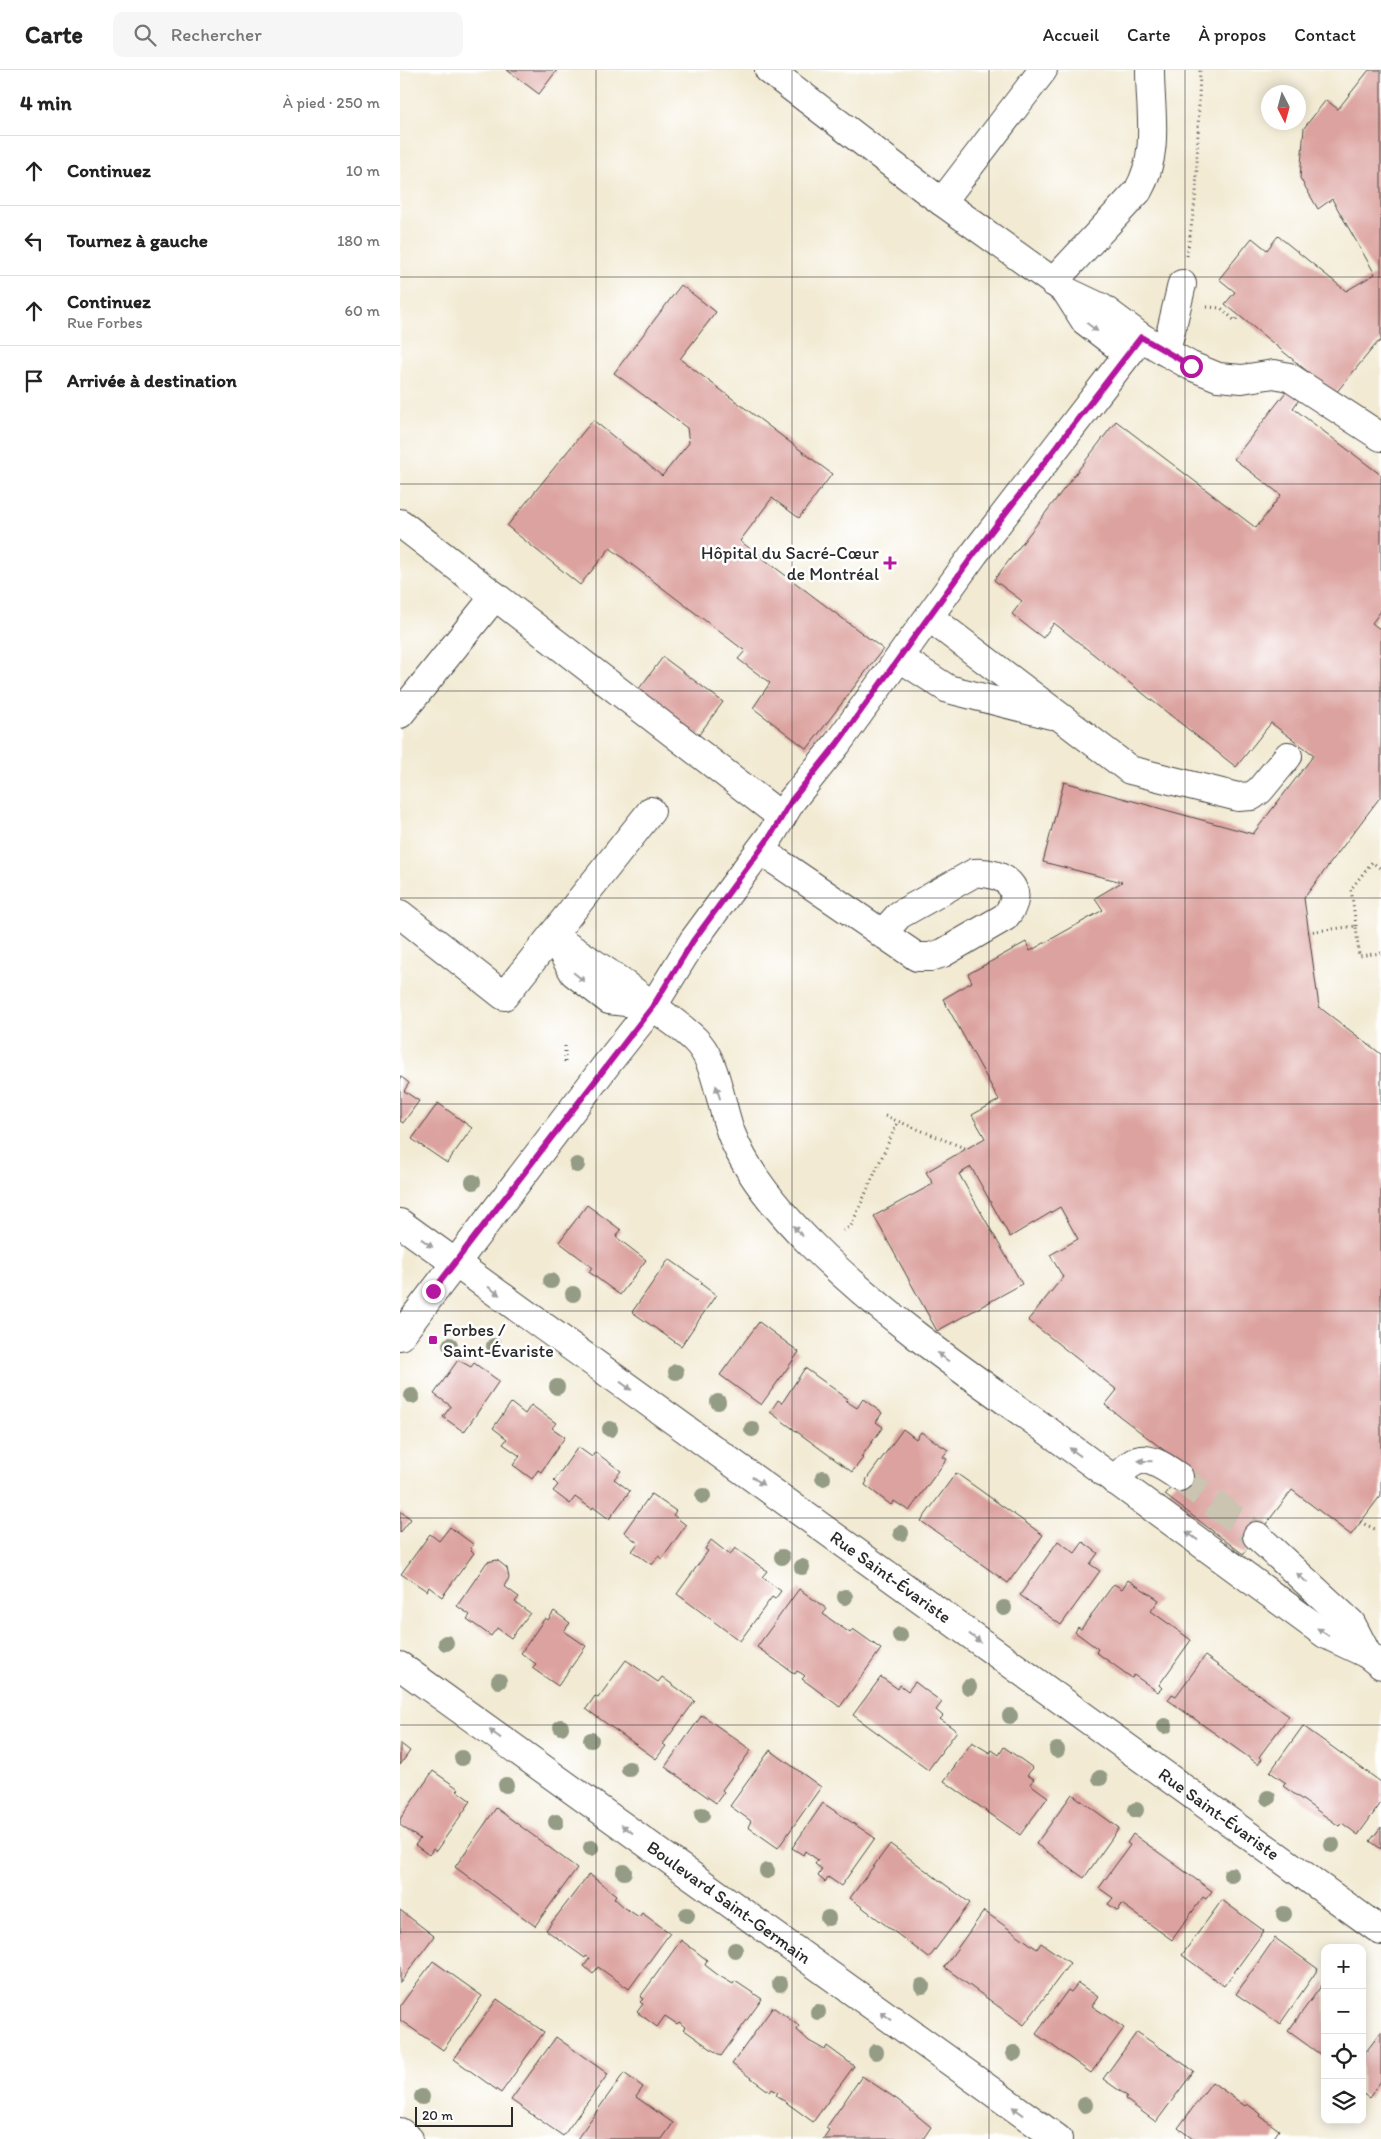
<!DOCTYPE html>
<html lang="fr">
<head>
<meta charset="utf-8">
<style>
  :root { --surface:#fff; --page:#f6f6f6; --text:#222; --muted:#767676; --line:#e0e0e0 }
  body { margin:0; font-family:Itim,sans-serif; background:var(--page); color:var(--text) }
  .controls { position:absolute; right:15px; bottom:15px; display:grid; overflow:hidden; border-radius:10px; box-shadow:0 2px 12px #0003 }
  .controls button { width:45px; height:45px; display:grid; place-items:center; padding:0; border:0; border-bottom:1px solid var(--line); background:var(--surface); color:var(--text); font:25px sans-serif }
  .compass { position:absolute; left:861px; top:15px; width:45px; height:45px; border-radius:50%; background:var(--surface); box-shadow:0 2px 12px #0003; rotate:174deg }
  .scale { position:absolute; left:15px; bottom:12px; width:98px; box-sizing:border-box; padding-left:5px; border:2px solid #2b2b2b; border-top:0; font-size:14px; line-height:18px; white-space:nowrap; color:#2b2b2b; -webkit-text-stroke:4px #fff; paint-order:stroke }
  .stop { position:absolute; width:15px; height:15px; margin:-11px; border:4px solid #b5179e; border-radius:50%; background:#fff }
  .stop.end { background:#b5179e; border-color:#fff; box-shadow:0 1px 5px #0008 }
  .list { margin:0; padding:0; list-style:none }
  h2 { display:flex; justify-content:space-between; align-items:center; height:65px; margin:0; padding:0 20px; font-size:21px }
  h2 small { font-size:16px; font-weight:400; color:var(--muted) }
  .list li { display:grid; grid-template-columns:32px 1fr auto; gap:15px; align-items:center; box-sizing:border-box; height:70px; padding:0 20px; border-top:1px solid var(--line) }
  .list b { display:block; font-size:19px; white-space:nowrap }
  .list p { margin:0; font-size:16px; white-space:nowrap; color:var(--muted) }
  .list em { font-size:16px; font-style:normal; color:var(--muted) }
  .icon { flex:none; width:28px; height:28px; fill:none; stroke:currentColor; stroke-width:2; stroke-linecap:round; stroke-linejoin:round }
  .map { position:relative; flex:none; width:981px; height:2069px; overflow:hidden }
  header { display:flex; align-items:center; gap:30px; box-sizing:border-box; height:70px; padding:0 25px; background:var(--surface); border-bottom:1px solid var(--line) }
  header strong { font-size:24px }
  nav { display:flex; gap:28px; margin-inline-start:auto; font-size:18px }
  .search { width:350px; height:45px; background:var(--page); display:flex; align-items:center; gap:12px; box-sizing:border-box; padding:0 18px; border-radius:10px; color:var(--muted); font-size:19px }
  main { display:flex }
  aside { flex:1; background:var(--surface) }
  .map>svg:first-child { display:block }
</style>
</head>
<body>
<header>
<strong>Carte</strong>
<div class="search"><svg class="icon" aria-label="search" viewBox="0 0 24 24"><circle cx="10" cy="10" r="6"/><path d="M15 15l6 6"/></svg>Rechercher</div>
<nav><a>Accueil</a><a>Carte</a><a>À propos</a><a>Contact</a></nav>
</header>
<main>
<aside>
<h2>4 min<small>À pied · 250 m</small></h2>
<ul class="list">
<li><svg class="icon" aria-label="ahead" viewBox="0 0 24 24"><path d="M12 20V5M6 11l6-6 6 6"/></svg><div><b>Continuez</b></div><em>10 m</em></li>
<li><svg class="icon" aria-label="left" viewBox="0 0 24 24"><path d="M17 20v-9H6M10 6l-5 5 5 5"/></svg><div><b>Tournez à gauche</b></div><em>180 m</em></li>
<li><svg class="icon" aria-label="ahead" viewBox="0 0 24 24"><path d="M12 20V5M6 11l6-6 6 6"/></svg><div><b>Continuez</b><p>Rue Forbes</p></div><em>60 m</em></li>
<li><svg class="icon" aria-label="arrive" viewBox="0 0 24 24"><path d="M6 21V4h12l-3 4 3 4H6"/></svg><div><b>Arrivée à destination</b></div></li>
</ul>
</aside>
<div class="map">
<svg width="981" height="2069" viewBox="0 0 981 2069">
  <rect width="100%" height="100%" fill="#fff"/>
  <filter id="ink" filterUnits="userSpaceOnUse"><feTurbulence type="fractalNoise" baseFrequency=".02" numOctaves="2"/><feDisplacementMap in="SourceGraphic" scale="10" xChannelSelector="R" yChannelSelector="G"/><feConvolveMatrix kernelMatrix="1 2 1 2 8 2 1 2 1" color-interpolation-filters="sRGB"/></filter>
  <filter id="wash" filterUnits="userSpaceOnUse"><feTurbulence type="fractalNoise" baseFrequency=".0096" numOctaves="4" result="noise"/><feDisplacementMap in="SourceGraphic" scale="20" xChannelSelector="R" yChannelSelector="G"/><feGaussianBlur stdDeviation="1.12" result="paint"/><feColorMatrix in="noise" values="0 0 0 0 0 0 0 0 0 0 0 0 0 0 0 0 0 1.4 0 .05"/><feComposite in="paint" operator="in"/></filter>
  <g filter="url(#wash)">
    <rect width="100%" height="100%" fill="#f2ead3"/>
    <g id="blocks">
      <path fill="#dca29f" d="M 107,0 L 157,0 L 139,24 Z
        M 969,0 L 981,0 L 981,271 L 977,273 L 935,324 L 825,234 L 835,222 L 819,209 L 852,168 L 867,180 L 878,166 L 946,221 L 975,204 L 932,129 L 918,139 L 900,108 L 904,58 L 926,30 L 938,39 Z
        M 281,215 L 316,242 L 280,289 L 432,404 L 399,448 L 372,428 L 340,471 L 483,579 L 407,679 L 353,638 L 370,613 L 338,589 L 345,581 L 210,478 L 180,515 L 107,456 L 193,350 L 262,406 L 289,373 L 287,358 L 214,303 Z
        M 889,318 L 901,327 L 893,338 L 981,405 L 981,541 L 972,553 L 981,560 L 981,726 L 904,828 L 919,937 L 981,984 L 981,1425 L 951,1465 L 892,1420 L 843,1484 L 765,1425 L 786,1397 L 705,1335 L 717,1320 L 628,1250 L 663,1207 L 650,1185 L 678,1169 L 660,1137 L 610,1167 L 571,1097 L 559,1104 L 622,1214 L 537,1261 L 474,1146 L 533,1114 L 526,1102 L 585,1068 L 572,1045 L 599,1030 L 543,929 L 572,912 L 568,904 L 590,892 L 626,872 L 630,881 L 703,840 L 695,828 L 722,812 L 643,792 L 664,712 L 853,764 L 914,685 L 871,653 L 836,697 L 654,553 L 643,568 L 627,556 L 612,544 L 622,531 L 594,510 L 716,351 L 856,458 L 881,425 L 834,389 Z
        M 263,587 L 323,632 L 298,666 L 238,620 Z
        M 0,1006 L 9,1013 L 4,1021 L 19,1031 L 3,1053 L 0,1051 Z
        M 38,1033 L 72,1058 L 47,1093 L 12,1069 Z
        M 187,1135 L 221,1160 L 216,1167 L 246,1190 L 220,1225 L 189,1202 L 192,1197 L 159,1172 Z
        M 269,1189 L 303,1213 L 301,1214 L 316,1225 L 281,1276 L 232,1242 Z
        M 359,1252 L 399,1282 L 361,1335 L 320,1305 Z
        M 58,1290 L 71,1297 L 74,1293 L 99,1311 L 64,1362 L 43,1347 L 51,1336 L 34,1324 Z
        M 405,1298 L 448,1329 L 446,1331 L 457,1338 L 463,1329 L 482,1343 L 476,1352 L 483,1357 L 461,1387 L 463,1388 L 452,1402 L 370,1342 L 378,1330 L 382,1333 Z
        M 111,1333 L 125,1344 L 131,1335 L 156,1353 L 152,1358 L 165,1367 L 141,1402 L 138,1400 L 132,1409 L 113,1395 L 120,1386 L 103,1374 L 107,1369 L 93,1358 Z
        M 503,1359 L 516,1369 L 521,1362 L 548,1380 L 543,1387 L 547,1389 L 509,1441 L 494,1431 L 491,1435 L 465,1415 L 467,1411 L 466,1410 Z
        M 178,1377 L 192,1387 L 195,1382 L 221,1401 L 214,1409 L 230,1421 L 209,1449 L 193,1437 L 192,1439 L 175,1427 L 170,1434 L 153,1421 L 158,1415 L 154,1411 Z
        M 556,1403 L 643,1465 L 608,1513 L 521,1451 Z
        M 251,1424 L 276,1441 L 273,1445 L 286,1455 L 262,1489 L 258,1486 L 252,1495 L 232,1481 L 238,1473 L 224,1462 Z
        M 0,1441 L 11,1449 L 0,1463 Z
        M 50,1457 L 73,1474 L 70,1479 L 74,1483 L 42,1527 L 29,1517 L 27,1521 L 1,1504 L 30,1464 L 39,1471 Z
        M 311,1470 L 330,1485 L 335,1478 L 367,1501 L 362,1507 L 381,1521 L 375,1529 L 372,1527 L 340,1571 L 277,1524 L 308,1481 L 305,1479 Z
        M 658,1471 L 675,1483 L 683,1472 L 698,1483 L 690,1494 L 700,1501 L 661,1555 L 620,1525 Z
        M 97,1490 L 107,1498 L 109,1508 L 104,1516 L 119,1527 L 115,1532 L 130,1543 L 111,1568 L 97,1558 L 91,1566 L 67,1549 L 70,1545 L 57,1536 L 87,1492 Z
        M 728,1510 L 759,1530 L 751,1541 L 791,1570 L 759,1615 L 762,1618 L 758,1622 L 734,1605 L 732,1608 L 696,1582 L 698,1579 L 675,1562 L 678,1557 L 681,1559 L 714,1514 L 722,1519 Z
        M 399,1519 L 427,1539 L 423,1544 L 437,1554 L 450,1563 L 453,1559 L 481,1579 L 440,1637 L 402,1609 L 405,1606 L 401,1603 L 397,1601 L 395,1604 L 357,1577 Z
        M 154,1541 L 170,1553 L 164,1561 L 186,1576 L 158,1616 L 132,1598 L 136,1594 L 121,1583 L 145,1548 L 148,1550 Z
        M 805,1586 L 889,1646 L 859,1687 L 862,1689 L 858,1694 L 768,1630 L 772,1624 L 776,1626 Z
        M 226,1590 L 258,1612 L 262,1607 L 295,1631 L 263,1674 L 266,1676 L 256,1689 L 186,1639 L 195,1626 L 198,1628 Z
        M 481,1607 L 498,1619 L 500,1615 L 508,1621 L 515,1612 L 528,1622 L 542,1632 L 536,1640 L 543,1646 L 540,1649 L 557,1661 L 528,1700 L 453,1645 Z
        M 302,1645 L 351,1680 L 322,1720 L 324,1722 L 316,1733 L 265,1697 Z
        M 903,1656 L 981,1712 L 981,1733 L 958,1765 L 942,1753 L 939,1756 L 883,1716 L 886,1713 L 870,1702 Z
        M 572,1672 L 590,1683 L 592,1680 L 599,1685 L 604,1677 L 633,1698 L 627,1705 L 634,1709 L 630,1714 L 648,1727 L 620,1765 L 544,1711 Z
        M 0,1673 L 10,1681 L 0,1695 Z
        M 370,1680 L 421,1717 L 378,1778 L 348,1757 L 351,1751 L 330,1736 Z
        M 33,1701 L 59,1719 L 57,1721 L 71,1731 L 36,1781 L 33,1779 L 29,1785 L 15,1775 L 20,1769 L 0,1755 L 0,1749 Z
        M 672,1724 L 719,1758 L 684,1808 L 636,1774 Z
        M 423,1733 L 475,1768 L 441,1816 L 428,1807 L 425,1812 L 418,1806 L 422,1799 L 415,1794 L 418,1790 L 405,1781 L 403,1785 L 392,1778 Z
        M 96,1738 L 177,1798 L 135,1856 L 55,1797 Z
        M 981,1757 L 981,1779 L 970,1771 Z
        M 733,1764 L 812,1821 L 806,1829 L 803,1827 L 772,1870 L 722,1834 L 718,1841 L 708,1834 L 713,1828 L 699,1818 L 730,1775 L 727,1773 Z
        M 490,1774 L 570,1833 L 529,1888 L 450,1828 Z
        M 189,1804 L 216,1825 L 214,1828 L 225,1838 L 239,1847 L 242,1843 L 270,1863 L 229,1919 L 198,1897 L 193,1904 L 184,1896 L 190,1888 L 186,1886 L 185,1888 L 146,1860 Z
        M 822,1830 L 864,1861 L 824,1916 L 782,1885 Z
        M 0,1840 L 34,1866 L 0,1913 Z
        M 584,1841 L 637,1879 L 641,1873 L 670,1893 L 624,1955 L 544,1897 Z
        M 875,1868 L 918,1899 L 880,1954 L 836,1924 Z
        M 281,1870 L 307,1890 L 305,1895 L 318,1905 L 333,1914 L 335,1911 L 362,1929 L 321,1986 L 283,1959 L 285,1957 L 279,1952 L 277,1954 L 265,1946 L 257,1957 L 237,1942 L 243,1934 L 240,1932 L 243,1929 L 240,1927 Z
        M 33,1891 L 82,1926 L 43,1980 L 0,1950 L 0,1936 Z
        M 925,1911 L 925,1988 L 888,1961 Z
        M 678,1913 L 698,1927 L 692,1936 L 724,1958 L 691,2003 L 636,1964 L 668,1920 L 671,1922 Z
        M 97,1929 L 144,1962 L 101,2023 L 54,1989 Z
        M 373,1937 L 399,1956 L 397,1960 L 409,1971 L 425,1980 L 427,1976 L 454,1996 L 413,2052 L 376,2025 L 378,2023 L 372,2019 L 370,2022 L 332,1994 Z
        M 737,1962 L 794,2001 L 756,2052 L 725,2029 L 727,2026 L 703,2009 Z
        M 981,1962 L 981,2011 L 969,2028 L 962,2023 L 962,1987 Z
        M 156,1967 L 208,2004 L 163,2066 L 111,2030 Z
        M 224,2003 L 243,2017 L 236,2027 L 273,2053 L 262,2069 L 177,2069 Z
        M 462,2006 L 498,2030 L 531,2057 L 523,2069 L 423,2069 L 429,2060 L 426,2058 Z
        M 812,2012 L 845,2036 L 847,2034 L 861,2044 L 860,2046 L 879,2060 L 873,2069 L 793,2069 L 778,2058 Z"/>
    </g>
  </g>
  <g filter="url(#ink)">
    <use href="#blocks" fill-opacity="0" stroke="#494844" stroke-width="1"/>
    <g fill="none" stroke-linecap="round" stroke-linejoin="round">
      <path stroke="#cac4b1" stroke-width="28" stroke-dasharray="28 14" stroke-linecap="butt" d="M 779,1407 L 857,1466"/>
      <g stroke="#494844" stroke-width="30">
        <g id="minor">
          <path d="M 369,0 L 527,121 L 666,221 L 702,238 L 741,267 L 766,282 L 791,296 L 818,307 L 842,309 L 874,304 L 889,307 L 981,367"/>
          <path d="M 542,132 L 643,0"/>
          <path d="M 653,212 L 738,121 C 760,82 750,43 750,0"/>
          <path d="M 666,221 L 685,251 L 728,284"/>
          <path d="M 766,282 L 782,214"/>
          <path d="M 0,453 L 382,747"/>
          <path d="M 529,547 L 730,700 L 838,727 L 852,726 L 860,720 L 888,686"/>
          <path d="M 500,588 L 548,619 L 651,645"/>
          <path d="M 0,644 L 95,526"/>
          <path d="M 360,780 L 517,887 L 530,887 L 543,883 L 605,847 C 629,819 603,801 574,803 L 499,845 L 482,864"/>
          <path d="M 0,844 L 104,926 L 251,741"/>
          <path d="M 153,867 C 191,890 227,915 262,943 C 274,953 289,962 299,974 C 317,995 321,1037 331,1063 C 347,1105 381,1144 412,1175 C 480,1243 559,1298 637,1353 C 734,1423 829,1494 925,1564 L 967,1584 L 981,1595"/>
          <path d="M 154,868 L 174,903 L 209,930 L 251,935"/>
          <path id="s1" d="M 0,1153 L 981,1861"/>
          <path d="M 0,1266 L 207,994 L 253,936 L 293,871 L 371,765 L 392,730 L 437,674 L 574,484 L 741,267"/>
          <path d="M 715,1411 C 738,1380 750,1387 779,1407"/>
          <path d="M 857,1466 L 951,1553 L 967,1584"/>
          <path id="s2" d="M 0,1596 L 658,2069"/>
          <path d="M 0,2062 L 9,2069"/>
        </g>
      </g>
      <path stroke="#494844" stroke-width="3" stroke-dasharray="1 4" stroke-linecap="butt" d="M 787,186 L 796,124 L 800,0
        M 807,237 L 821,238 L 835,251 L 839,246
        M 956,856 L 951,819 L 972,792 L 981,799
        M 908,862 L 956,856 L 959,886 L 981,883
        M 165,976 L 165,996
        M 485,1046 L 567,1079
        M 443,1161 L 451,1156 L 498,1051
        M 960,1452 L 975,1459"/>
      <use href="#minor" stroke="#fff" stroke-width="28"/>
    </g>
    <g fill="#949c85">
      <circle cx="177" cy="1095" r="8"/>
      <circle cx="73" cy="1112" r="8"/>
      <circle cx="151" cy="1211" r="8"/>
      <circle cx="173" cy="1224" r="8"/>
      <circle cx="50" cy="1275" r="8"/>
      <circle cx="94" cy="1276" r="8"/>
      <circle cx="276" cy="1302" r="8"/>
      <circle cx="157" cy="1317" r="8"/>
      <circle cx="12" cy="1326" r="8"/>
      <circle cx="318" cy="1332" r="8"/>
      <circle cx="210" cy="1359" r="8"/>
      <circle cx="352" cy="1359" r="8"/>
      <circle cx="423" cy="1408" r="8"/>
      <circle cx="303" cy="1426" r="8"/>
      <circle cx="501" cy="1463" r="8"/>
      <circle cx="382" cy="1487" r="8"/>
      <circle cx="402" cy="1497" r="8"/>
      <circle cx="445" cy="1527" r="8"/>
      <circle cx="604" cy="1538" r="8"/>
      <circle cx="500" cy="1565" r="8"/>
      <circle cx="46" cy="1573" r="8"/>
      <circle cx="99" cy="1611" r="8"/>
      <circle cx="569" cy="1617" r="8"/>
      <circle cx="610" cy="1646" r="8"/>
      <circle cx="765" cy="1656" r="8"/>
      <circle cx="161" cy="1657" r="8"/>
      <circle cx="191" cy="1670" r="8"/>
      <circle cx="657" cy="1680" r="8"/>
      <circle cx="62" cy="1688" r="8"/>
      <circle cx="229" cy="1699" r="8"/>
      <circle cx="700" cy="1708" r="8"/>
      <circle cx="106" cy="1715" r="8"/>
      <circle cx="868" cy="1728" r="8"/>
      <circle cx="736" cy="1740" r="8"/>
      <circle cx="302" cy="1745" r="8"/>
      <circle cx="156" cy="1752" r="8"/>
      <circle cx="932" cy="1775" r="8"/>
      <circle cx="191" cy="1778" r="8"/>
      <circle cx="367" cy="1801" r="8"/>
      <circle cx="224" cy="1802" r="8"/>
      <circle cx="831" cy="1805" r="8"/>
      <circle cx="884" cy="1844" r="8"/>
      <circle cx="287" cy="1845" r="8"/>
      <circle cx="428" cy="1848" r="8"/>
      <circle cx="335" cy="1880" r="8"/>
      <circle cx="380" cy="1914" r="8"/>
      <circle cx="522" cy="1916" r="8"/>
      <circle cx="418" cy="1942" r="8"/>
      <circle cx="476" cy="1982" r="8"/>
      <circle cx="614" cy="1983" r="8"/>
      <circle cx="22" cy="2027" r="8"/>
      <circle cx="685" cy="2035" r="8"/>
    </g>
    <defs><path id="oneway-solid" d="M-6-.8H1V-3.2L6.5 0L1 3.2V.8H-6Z" transform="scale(1.25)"/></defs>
    <g fill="#a0a0a0">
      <use href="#oneway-solid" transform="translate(692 257) rotate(37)"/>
      <use href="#oneway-solid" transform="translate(179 907) rotate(39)"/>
      <use href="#oneway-solid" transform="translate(318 1022) rotate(-107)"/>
      <use href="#oneway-solid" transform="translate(398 1161) rotate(-133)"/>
      <use href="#oneway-solid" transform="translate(27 1173) rotate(36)"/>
      <use href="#oneway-solid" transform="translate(94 1221) rotate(36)"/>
      <use href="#oneway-solid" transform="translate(543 1287) rotate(-143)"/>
      <use href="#oneway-solid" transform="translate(226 1316) rotate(36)"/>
      <use href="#oneway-solid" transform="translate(675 1382) rotate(-144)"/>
      <use href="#oneway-solid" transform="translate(745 1391) rotate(-179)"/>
      <use href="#oneway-solid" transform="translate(358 1411) rotate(36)"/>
      <use href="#oneway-solid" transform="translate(792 1466) rotate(-144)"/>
      <use href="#oneway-solid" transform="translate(902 1508) rotate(-137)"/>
      <use href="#oneway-solid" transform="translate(923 1562) rotate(-147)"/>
      <use href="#oneway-solid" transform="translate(575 1568) rotate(36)"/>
      <use href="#oneway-solid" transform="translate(95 1664) rotate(-144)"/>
      <use href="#oneway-solid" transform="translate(227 1759) rotate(-144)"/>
      <use href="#oneway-solid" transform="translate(486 1946) rotate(-144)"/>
      <use href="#oneway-solid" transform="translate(618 2041) rotate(-144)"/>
    </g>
  </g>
  <g fill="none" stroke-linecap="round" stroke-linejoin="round" filter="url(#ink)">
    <path stroke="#b5179e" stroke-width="6" d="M 33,1221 L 253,936 L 293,871 L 371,765 L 392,730 L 437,674 L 574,484 L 741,267 L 791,296"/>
  </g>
  <path fill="none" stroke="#2b2b2b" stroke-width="1" stroke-opacity="0.55" d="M 196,0 L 196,2069M 392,0 L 392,2069M 589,0 L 589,2069M 785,0 L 785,2069M 0,207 L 981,207M 0,414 L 981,414M 0,621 L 981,621M 0,828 L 981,828M 0,1034 L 981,1034M 0,1241 L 981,1241M 0,1448 L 981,1448M 0,1655 L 981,1655M 0,1862 L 981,1862"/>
  <g fill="#b5179e" stroke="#fff" stroke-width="2">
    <path d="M487.5 485.5h5v5h5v5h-5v5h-5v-5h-5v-5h5z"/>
    <rect x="28" y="1265" width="10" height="10" rx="2.5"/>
  </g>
  <g text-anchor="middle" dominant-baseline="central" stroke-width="5" stroke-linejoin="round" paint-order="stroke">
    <g font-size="18" fill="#2b2b2b" stroke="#fff" text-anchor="end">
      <text x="479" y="483">Hôpital du Sacré-Cœur<tspan x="479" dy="21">de Montréal</tspan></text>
      <text x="43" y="1260" text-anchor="start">Forbes /<tspan x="43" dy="21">Saint-Évariste</tspan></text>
    </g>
    <g font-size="18" fill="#2b2b2b" stroke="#fff">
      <text stroke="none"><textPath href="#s1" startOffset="605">Rue Saint-Évariste</textPath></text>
      <text stroke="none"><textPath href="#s1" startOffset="1010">Rue Saint-Évariste</textPath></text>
      <text stroke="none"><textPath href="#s2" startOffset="405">Boulevard Saint-Germain</textPath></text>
    </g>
  </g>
</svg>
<div class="controls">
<button>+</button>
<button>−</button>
<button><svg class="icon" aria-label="locate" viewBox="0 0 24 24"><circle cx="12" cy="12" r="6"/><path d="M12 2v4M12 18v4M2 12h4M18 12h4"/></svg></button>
<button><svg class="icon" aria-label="layers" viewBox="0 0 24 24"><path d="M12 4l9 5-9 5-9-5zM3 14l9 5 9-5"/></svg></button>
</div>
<svg class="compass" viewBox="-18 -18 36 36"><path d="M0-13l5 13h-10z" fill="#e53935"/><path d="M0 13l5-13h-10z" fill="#767676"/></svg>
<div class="scale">20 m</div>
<div class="stop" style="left:791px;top:296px"></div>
<div class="stop end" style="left:33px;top:1221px"></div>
</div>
</main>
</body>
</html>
